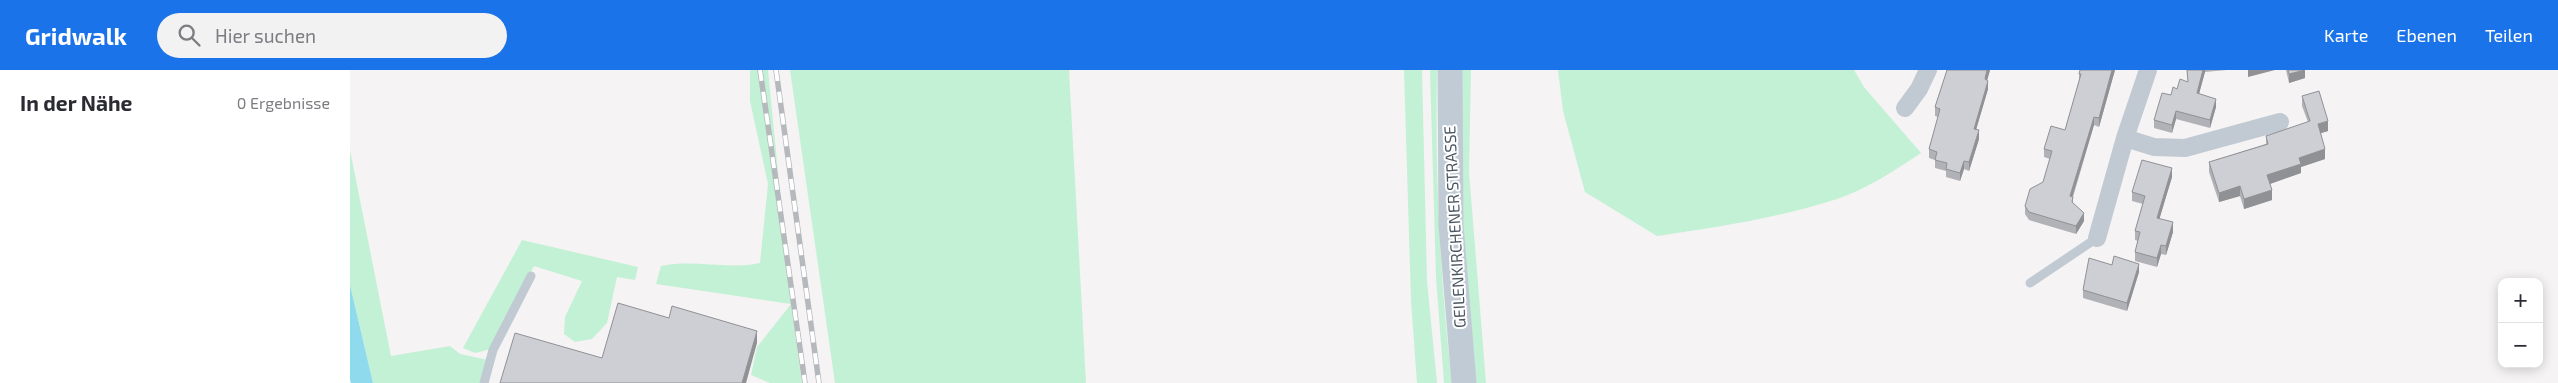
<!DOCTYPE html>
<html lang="de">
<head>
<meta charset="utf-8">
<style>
  :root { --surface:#fff; --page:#f2f2f3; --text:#2b2b33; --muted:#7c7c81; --line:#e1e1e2; --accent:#1a73e8 }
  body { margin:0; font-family:"Exo 2",sans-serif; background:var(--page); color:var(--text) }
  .controls { position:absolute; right:15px; bottom:15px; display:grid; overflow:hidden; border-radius:10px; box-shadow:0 2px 12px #0003 }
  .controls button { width:45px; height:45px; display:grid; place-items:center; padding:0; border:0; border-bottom:1px solid var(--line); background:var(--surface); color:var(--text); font:25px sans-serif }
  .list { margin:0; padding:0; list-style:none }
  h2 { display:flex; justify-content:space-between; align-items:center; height:65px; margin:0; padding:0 20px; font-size:21px }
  h2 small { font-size:16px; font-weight:400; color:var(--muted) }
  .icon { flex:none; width:28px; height:28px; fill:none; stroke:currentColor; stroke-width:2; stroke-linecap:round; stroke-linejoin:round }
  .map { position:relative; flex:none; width:2208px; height:313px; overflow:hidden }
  header { display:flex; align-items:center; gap:30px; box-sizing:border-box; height:70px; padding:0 25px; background:var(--accent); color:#fff }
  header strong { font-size:24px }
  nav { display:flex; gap:28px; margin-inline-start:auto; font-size:18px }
  .search { width:350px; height:45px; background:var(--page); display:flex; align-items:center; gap:12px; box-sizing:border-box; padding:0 18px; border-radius:28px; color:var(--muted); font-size:19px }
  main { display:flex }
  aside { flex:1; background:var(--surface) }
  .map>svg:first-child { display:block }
</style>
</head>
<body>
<header>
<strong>Gridwalk</strong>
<div class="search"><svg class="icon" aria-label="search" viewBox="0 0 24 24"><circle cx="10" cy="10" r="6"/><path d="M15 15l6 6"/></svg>Hier suchen</div>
<nav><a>Karte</a><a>Ebenen</a><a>Teilen</a></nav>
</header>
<main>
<aside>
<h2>In der Nähe<small>0 Ergebnisse</small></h2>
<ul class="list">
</ul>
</aside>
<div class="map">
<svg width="2208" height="313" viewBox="0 0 2208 313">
  <rect width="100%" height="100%" fill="#f5f3f3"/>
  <path fill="#c3f1d5" d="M 400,0 L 418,0 L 441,234 L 452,313 L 420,313 L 401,305 L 407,277 L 441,234 L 306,214 L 311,196 C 344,189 377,200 410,193 L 418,114 L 400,31 Z
    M 440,0 L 719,0 L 736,313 L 485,313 Z
    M 1054,0 L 1072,0 L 1077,211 L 1087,313 L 1067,313 L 1061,231 Z
    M 1080,0 L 1087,0 C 1085,104 1090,210 1102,313 L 1094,313 L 1086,207 Z
    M 1111,0 L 1121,0 L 1119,102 L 1136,313 L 1123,313 L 1110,153 Z
    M 1208,0 L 1504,0 L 1514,17 L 1571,83 C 1545,100 1517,119 1487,129 C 1428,148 1368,157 1307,166 L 1235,122 L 1213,41 Z
    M 0,80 L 41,286 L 100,276 L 110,284 L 138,290 L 139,313 L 23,313 L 0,215 Z
    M 172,170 L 288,197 L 285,210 L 267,207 L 257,253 L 242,269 L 225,272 L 214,264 L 215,247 L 232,211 L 184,196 L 141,279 L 125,283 L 113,278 Z"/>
  <path fill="#90daee" d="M 0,215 L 23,313 L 1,313 L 0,310 Z"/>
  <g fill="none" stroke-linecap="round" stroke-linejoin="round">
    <path stroke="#c1cad2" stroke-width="9" d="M 1680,213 L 1747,168
      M 134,313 L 143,280 L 181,206"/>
    <path stroke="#c1cad2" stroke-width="18" d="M 1555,38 L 1569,19 L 1578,0
      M 1775,68 L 1804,77 L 1835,78 L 1930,52
      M 1747,168 L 1775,68 L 1798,0"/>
    <path stroke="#c1cbd6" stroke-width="25" d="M 1100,0 L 1101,155 L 1114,313"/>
    <g stroke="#b5b8bd" stroke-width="5.5">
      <path id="rail" d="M 410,0 L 455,313
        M 426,0 L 469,313"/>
    </g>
    <use href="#rail" stroke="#fff" stroke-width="4" stroke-dasharray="11" stroke-linecap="butt"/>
  </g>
  <path fill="#b0b2b7" d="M 1597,0 L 1640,0 L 1637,10 L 1638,19 L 1626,59 L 1629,69 L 1619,101 L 1614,99 L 1610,111 L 1596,107 L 1596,101 L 1585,98 L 1585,90 L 1579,88 L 1579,79 L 1588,47 L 1585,46 L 1585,37 Z
    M 1765,0 L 1749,57 L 1744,55 L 1723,127 L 1723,134 L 1734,151 L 1726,164 L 1679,150 L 1675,144 L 1675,136 L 1693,112 L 1700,89 L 1694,87 L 1694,79 L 1715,60 L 1729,11 L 1729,4 Z
    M 1837,0 L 1877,0 L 1855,2 L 1849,24 L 1866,37 L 1860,58 L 1826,49 L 1822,63 L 1804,58 L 1804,50 L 1821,25 L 1827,19 L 1838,12 Z
    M 1936,0 L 1955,0 L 1955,8 L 1939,13 Z
    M 1952,26 L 1978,61 L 1971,63 L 1975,89 L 1951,97 L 1951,103 L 1920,114 L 1922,130 L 1894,139 L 1890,126 L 1869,132 L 1859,102 L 1859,92 L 1916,74 L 1916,66 L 1958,52 L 1952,36 Z
    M 1822,107 L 1809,149 L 1823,162 L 1816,185 L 1811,184 L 1807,197 L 1785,191 L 1785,182 L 1788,171 L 1785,170 L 1785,161 L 1793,134 L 1782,131 L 1782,122 Z
    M 1762,195 L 1789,202 L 1777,241 L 1733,228 L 1733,220 Z"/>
  <path fill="#909195" d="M 1637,0 L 1640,0 L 1635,18 L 1635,9 Z
    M 1762,0 L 1765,0 L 1749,57 L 1749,48 Z
    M 1853,0 L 1855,0 L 1855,2 L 1847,31 L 1847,23 Z
    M 1898,0 L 1925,0 L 1898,7 Z
    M 1955,0 L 1955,8 L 1939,13 L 1939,4 Z
    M 1638,11 L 1638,19 L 1624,67 L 1624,59 Z
    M 1866,29 L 1866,37 L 1860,58 L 1860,50 Z
    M 1826,41 L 1826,49 L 1822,63 L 1822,55 Z
    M 1744,47 L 1744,55 L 1720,134 L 1720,126 Z
    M 1978,51 L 1978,61 L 1968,64 L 1968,54 Z
    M 1629,60 L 1629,69 L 1619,101 L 1619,92 Z
    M 1975,79 L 1975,89 L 1951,97 L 1951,103 L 1917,115 L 1917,105 L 1949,88 Z
    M 1614,91 L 1614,99 L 1610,111 L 1610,103 Z
    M 1822,98 L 1822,107 L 1807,157 L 1807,148 Z
    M 1890,116 L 1890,126 L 1869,132 L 1869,123 Z
    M 1922,120 L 1922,130 L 1894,139 L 1894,129 Z
    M 1734,143 L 1734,151 L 1726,164 L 1726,156 Z
    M 1823,152 L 1823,162 L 1816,185 L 1816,176 Z
    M 1811,175 L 1811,184 L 1807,197 L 1807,188 Z
    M 1789,194 L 1789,202 L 1777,241 L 1777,233 Z
    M 407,261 L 407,273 L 396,313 L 392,313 Z"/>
  <path fill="#cdcfd5" stroke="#909195" d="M 1597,0 L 1637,0 L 1635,9 L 1638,11 L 1624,59 L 1629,60 L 1619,92 L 1614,91 L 1610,103 L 1596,99 L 1597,93 L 1585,90 L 1587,82 L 1579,79 L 1590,39 L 1585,37 Z
    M 1730,0 L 1762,0 L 1749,48 L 1744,47 L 1720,126 L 1723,127 L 1722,132 L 1734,143 L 1726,156 L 1679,142 L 1675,136 L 1680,119 L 1693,112 L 1702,81 L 1694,79 L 1701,56 L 1715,60 L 1731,4 L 1729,4 Z
    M 1837,0 L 1853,0 L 1847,23 L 1866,29 L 1860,50 L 1826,41 L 1822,55 L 1804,50 L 1812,23 L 1821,25 L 1823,17 L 1827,19 L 1830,9 L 1838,12 Z
    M 1938,0 L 1955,0 L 1939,4 Z
    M 1969,21 L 1978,51 L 1968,54 L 1975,79 L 1949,88 L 1951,94 L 1917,105 L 1922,120 L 1894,129 L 1890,116 L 1869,123 L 1859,92 L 1918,74 L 1916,66 L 1960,51 L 1952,26 Z
    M 1792,90 L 1822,98 L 1807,148 L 1823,152 L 1816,176 L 1811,175 L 1807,188 L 1785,182 L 1790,162 L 1785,161 L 1795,126 L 1782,122 Z
    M 1764,186 L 1789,194 L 1777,233 L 1733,220 L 1739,188 L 1762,195 Z
    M 268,233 L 319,248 L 322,236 L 407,261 L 392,313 L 150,313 L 165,263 L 252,288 Z"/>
  <g text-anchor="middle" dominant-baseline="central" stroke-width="4" stroke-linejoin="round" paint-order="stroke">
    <g font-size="16" fill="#4a5661" stroke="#fff">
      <text transform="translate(1104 157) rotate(-93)">GEILENKIRCHENER STRASSE</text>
    </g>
  </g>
</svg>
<div class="controls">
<button>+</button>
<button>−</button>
</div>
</div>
</main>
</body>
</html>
